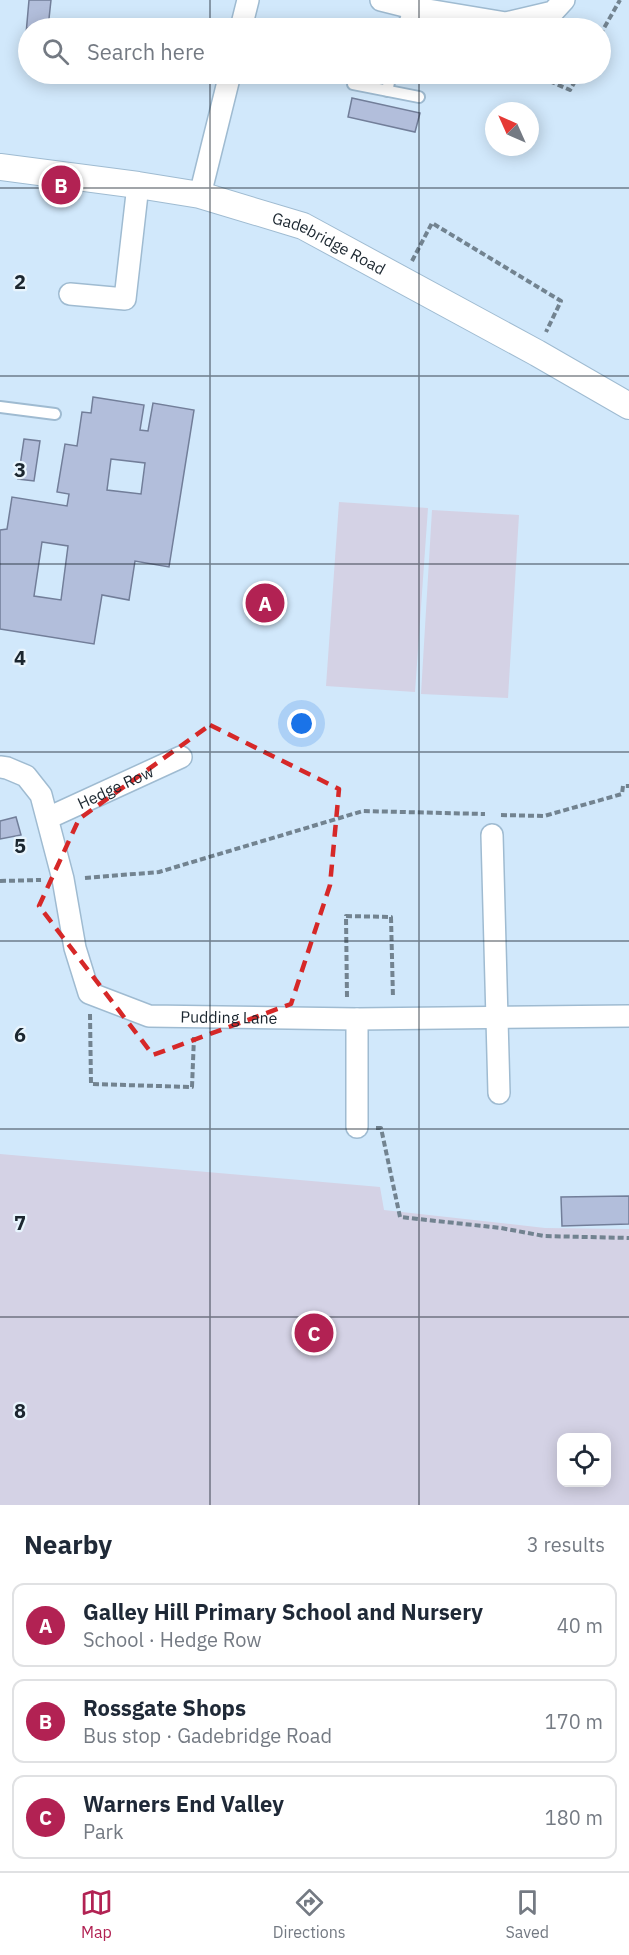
<!DOCTYPE html>
<html lang="en">
<head>
<meta charset="utf-8">
<style>
  :root { --surface:#fff; --page:#f6f6f7; --text:#1f2937; --muted:#747a83; --line:#e0e1e3; --accent:#b22253 }
  body { margin:0; font-family:"IBM Plex Sans",sans-serif; background:var(--page); color:var(--text) }
  .controls { position:absolute; right:18px; bottom:18px; display:grid; overflow:hidden; border-radius:12px; box-shadow:0 3px 15px #0003 }
  .controls button { width:54px; height:54px; display:grid; place-items:center; padding:0; border:0; border-bottom:2px solid var(--line); background:var(--surface); color:var(--text); font:30px sans-serif }
  .compass { position:absolute; left:485px; top:102px; width:54px; height:54px; border-radius:50%; background:var(--surface); box-shadow:0 3px 15px #0003; rotate:315deg }
  .you { position:absolute; left:302px; top:724px; width:21px; height:21px; margin:-15px; border:4px solid #fff; border-radius:50%; background:#1a73e8; box-shadow:0 0 0 9px #1a73e833 }
  .badge { display:grid; place-items:center; width:39px; height:39px; border-radius:50%; background:var(--accent); color:#fff; font-size:20px; font-weight:700 }
  .pin { position:absolute; translate:-50% -50%; border:3px solid #fff; box-shadow:0 2px 6px #0006 }
  .list { margin:0; padding:0; list-style:none }
  h2 { display:flex; justify-content:space-between; align-items:center; height:78px; margin:0; padding:0 24px; font-size:26px }
  h2 small { font-size:20px; font-weight:400; color:var(--muted) }
  .list li { display:grid; grid-template-columns:39px 1fr auto; gap:18px; align-items:center; box-sizing:border-box; height:84px; margin:0 12px 12px; padding:0 12px; border:2px solid var(--line); border-radius:12px }
  .list b { display:block; font-size:22px; white-space:nowrap }
  .list p { margin:0; font-size:20px; white-space:nowrap; color:var(--muted) }
  .list em { font-size:20px; font-style:normal; color:var(--muted) }
  .icon { flex:none; width:33px; height:33px; fill:none; stroke:currentColor; stroke-width:2; stroke-linecap:round; stroke-linejoin:round }
  .map { position:relative; flex:none; width:629px; height:1505px; overflow:hidden }
  .search { position:absolute; background:var(--surface); box-shadow:0 3px 15px #0003; left:18px; right:18px; top:18px; height:66px; display:flex; align-items:center; gap:15px; box-sizing:border-box; padding:0 21px; border-radius:33px; color:var(--muted); font-size:22px }
  .sheet { height:366px; background:var(--surface) }
  nav { display:flex; justify-content:space-around; align-items:center; box-sizing:border-box; height:84px; border-top:2px solid var(--line); background:var(--surface); font-size:16px; color:var(--muted) }
  nav a { display:grid; justify-items:center; gap:3px }
  nav .on { color:var(--accent) }
  .map>svg:first-child { display:block }
</style>
</head>
<body>
<div class="map">
<svg width="629" height="1505" viewBox="0 0 629 1505">
  <rect width="100%" height="100%" fill="#d1e8fb"/>
  <path fill="#d4d2e5" fill-rule="evenodd" d="M 339,502 L 428,508 L 415,692 L 326,686 Z
    M 432,510 L 519,515 L 508,698 L 421,694 Z
    M 0,1154 L 380,1187 L 384,1210 L 545,1228 L 629,1229 L 629,1505 L 0,1505 ZM 562,1438 L 606,1438 L 606,1482 L 562,1482 Z"/>
  <path fill="#b2bedb" stroke="#727e99" stroke-width="1.5" fill-rule="evenodd" d="M 29,0 L 51,0 L 48,28 L 28,28 L 28,35 L 26,34 Z
    M 408,74 L 427,74 L 426,78 Z
    M 352,98 L 420,113 L 415,132 L 348,117 Z
    M 93,397 L 144,405 L 140,430 L 148,431 L 153,403 L 194,410 L 169,567 L 135,561 L 129,600 L 102,595 L 94,644 L 0,629 L 0,530 L 7,529 L 12,497 L 67,506 L 69,494 L 57,492 L 65,444 L 77,446 L 82,412 L 91,413 ZM 111,459 L 145,463 L 141,494 L 107,490 ZM 42,542 L 68,546 L 61,600 L 34,596 Z
    M 24,439 L 40,441 L 34,481 L 18,479 Z
    M 16,817 L 21,835 L 0,839 L 0,821 Z
    M 629,1196 L 629,1224 L 562,1226 L 561,1197 Z"/>
  <g fill="none" stroke-linecap="round" stroke-linejoin="round">
    <g stroke="#9fbbd1" stroke-width="14">
      <path id="service" d="M 403,28 L 409,7
        M 353,84 L 419,97
        M 387,91 L 391,74
        M 0,407 L 55,414"/>
    </g>
    <g stroke="#9fbbd1" stroke-width="24">
      <g id="minor">
        <path d="M 381,0 L 409,7 L 506,23 L 553,12 L 564,0"/>
        <path d="M 241,28 L 248,0"/>
        <path d="M 200,195 L 230,74"/>
        <path d="M 70,294 L 125,299 L 138,185"/>
        <path id="s1" d="M 0,767 L 7,768 L 26,776 L 41,795 L 63,879 L 75,948 L 89,993 L 149,1016 L 357,1019 L 629,1016"/>
        <path id="s2" d="M 48,818 L 181,757"/>
        <path d="M 492,835 L 499,1093"/>
        <path d="M 357,1019 L 357,1127"/>
      </g>
    </g>
    <g stroke="#9fbbd1" stroke-width="28">
      <g id="tertiary">
        <path id="s3" d="M 0,167 L 138,185 L 200,195 L 303,226 L 537,353 L 629,406"/>
      </g>
    </g>
    <path stroke="#728390" stroke-width="4" stroke-dasharray="6 3" stroke-linecap="butt" d="M 600,35 L 620,0
      M 533,74 L 570,90 L 579,74
      M 412,261 L 432,223 L 561,301 L 546,332
      M 501,815 L 544,816 L 622,794 L 623,786 L 629,786
      M 85,878 L 159,872 L 363,811 L 485,814
      M 0,881 L 41,880
      M 347,997 L 346,916 L 391,917 L 393,998
      M 90,1014 L 91,1084 L 192,1087 L 194,1037
      M 376,1128 L 381,1128 L 400,1217 L 501,1228 L 544,1236 L 629,1238"/>
    <use href="#service" stroke="#fff" stroke-width="10"/>
    <use href="#minor" stroke="#fff" stroke-width="21"/>
    <use href="#tertiary" stroke="#fff" stroke-width="26"/>
  </g>
  <path fill="none" stroke="#d62828" stroke-width="4.5" stroke-dasharray="12 8" stroke-linejoin="round" d="M 210,725 L 339,789 L 330,885 L 291,1004 L 153,1055 L 39,906 L 79,819 Z"/>
  <path fill="none" stroke="#1b262f" stroke-width="1.5" stroke-opacity="0.55" d="M 210,0 L 210,28M 419,0 L 419,28M 210,74 L 210,1505M 419,74 L 419,1505M 0,188 L 629,188M 0,376 L 629,376M 0,564 L 629,564M 0,752 L 629,752M 0,941 L 629,941M 0,1129 L 629,1129M 0,1317 L 629,1317"/>
  <g text-anchor="middle" dominant-baseline="central" stroke-width="4.5" stroke-linejoin="round" paint-order="stroke">
    <g font-size="16" fill="#1b262f" stroke="#e8f4fd">
      <text stroke="none"><textPath href="#s3" startOffset="340">Gadebridge Road</textPath></text>
      <text stroke="none"><textPath href="#s2" startOffset="74">Hedge Row</textPath></text>
      <text stroke="none"><textPath href="#s1" startOffset="400">Pudding Lane</textPath></text>
    </g>
  </g>
  <g font-size="20" text-anchor="middle" font-weight="bold" fill="#1b262f" stroke="#e8f4fd" stroke-width="4.5" stroke-linejoin="round" paint-order="stroke">
    <text x="20" y="289">2</text>
    <text x="20" y="477">3</text>
    <text x="20" y="665">4</text>
    <text x="20" y="853">5</text>
    <text x="20" y="1042">6</text>
    <text x="20" y="1230">7</text>
    <text x="20" y="1418">8</text>
  </g>
</svg>
<div class="controls">
<button><svg class="icon" aria-label="locate" viewBox="0 0 24 24"><circle cx="12" cy="12" r="6"/><path d="M12 2v4M12 18v4M2 12h4M18 12h4"/></svg></button>
</div>
<svg class="compass" viewBox="-18 -18 36 36"><path d="M0-13l5 13h-10z" fill="#e53935"/><path d="M0 13l5-13h-10z" fill="#747a83"/></svg>
<div class="you"></div>
<div class="pin badge" style="left:265px;top:603px">A</div>
<div class="pin badge" style="left:61px;top:185px">B</div>
<div class="pin badge" style="left:314px;top:1333px">C</div>
<div class="search"><svg class="icon" aria-label="search" viewBox="0 0 24 24"><circle cx="10" cy="10" r="6"/><path d="M15 15l6 6"/></svg>Search here</div>
</div>
<section class="sheet">
<h2>Nearby<small>3 results</small></h2>
<ul class="list">
<li><span class="badge">A</span><div><b>Galley Hill Primary School and Nursery</b><p>School · Hedge Row</p></div><em>40 m</em></li>
<li><span class="badge">B</span><div><b>Rossgate Shops</b><p>Bus stop · Gadebridge Road</p></div><em>170 m</em></li>
<li><span class="badge">C</span><div><b>Warners End Valley</b><p>Park</p></div><em>180 m</em></li>
</ul>
</section>
<nav>
<a class="on"><svg class="icon" aria-label="map" viewBox="0 0 24 24"><path d="M3 6l6-2 6 2 6-2v14l-6 2-6-2-6 2zM9 4v14M15 6v14"/></svg>Map</a>
<a><svg class="icon" aria-label="directions" viewBox="0 0 24 24"><path d="M12 3l9 9-9 9-9-9zM9 14v-3h6M13 9l2 2-2 2"/></svg>Directions</a>
<a><svg class="icon" aria-label="saved" viewBox="0 0 24 24"><path d="M7 4h10v16l-5-4-5 4z"/></svg>Saved</a>
</nav>
</body>
</html>
